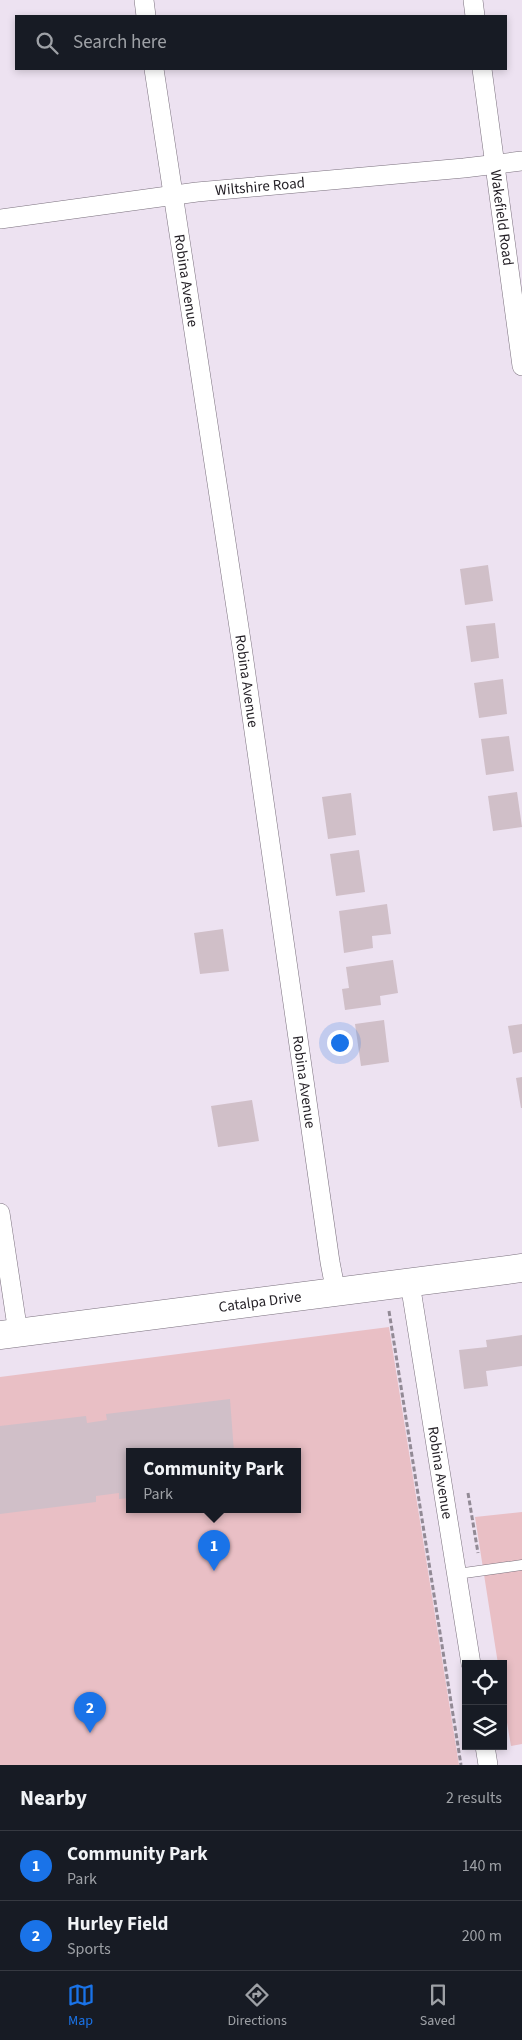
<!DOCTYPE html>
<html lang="en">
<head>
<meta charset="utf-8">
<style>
  :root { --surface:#171b24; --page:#242831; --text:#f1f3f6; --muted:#9ea1a6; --line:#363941; --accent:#1a73e8 }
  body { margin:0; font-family:"Source Sans 3",sans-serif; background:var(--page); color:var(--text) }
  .controls { position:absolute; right:15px; bottom:15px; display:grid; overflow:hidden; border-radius:0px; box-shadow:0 2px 8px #0003 }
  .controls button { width:45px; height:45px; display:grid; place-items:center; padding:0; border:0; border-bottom:1px solid var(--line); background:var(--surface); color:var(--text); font:25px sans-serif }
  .you { position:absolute; left:339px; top:1042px; width:18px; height:18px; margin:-12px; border:4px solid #fff; border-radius:50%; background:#1a73e8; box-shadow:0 0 0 8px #1a73e833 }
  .badge { display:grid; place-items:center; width:32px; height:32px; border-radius:50%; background:var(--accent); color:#fff; font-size:16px; font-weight:700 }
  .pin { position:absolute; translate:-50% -41px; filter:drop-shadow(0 1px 2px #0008) }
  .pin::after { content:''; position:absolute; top:26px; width:18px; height:15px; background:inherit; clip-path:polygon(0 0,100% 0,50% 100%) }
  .popup { position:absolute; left:126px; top:1448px; width:175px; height:65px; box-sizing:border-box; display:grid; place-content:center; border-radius:0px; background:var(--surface); filter:drop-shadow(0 1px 4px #0005); font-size:16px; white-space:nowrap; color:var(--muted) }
  .popup b { font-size:19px; color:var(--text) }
  .popup::after { content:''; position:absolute; left:50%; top:100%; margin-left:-10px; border:10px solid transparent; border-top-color:var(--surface) }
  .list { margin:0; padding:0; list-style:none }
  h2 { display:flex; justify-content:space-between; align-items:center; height:65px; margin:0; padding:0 20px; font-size:21px }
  h2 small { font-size:16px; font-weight:400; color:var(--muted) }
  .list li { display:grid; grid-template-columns:32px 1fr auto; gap:15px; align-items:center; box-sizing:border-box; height:70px; padding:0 20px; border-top:1px solid var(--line) }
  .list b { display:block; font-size:19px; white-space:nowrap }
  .list p { margin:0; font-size:16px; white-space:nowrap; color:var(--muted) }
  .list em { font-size:16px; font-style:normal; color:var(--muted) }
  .icon { flex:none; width:28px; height:28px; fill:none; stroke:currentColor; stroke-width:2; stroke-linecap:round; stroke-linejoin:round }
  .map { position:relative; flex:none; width:522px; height:1765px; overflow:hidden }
  .search { position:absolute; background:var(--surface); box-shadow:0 2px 8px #0003; left:15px; right:15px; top:15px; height:55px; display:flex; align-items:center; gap:12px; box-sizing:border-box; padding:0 18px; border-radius:0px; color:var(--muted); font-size:19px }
  .sheet { height:205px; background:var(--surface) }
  nav { display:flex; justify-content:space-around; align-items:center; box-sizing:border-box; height:70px; border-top:1px solid var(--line); background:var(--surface); font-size:14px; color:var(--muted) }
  nav a { display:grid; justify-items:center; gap:2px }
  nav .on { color:var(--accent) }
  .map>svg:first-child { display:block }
</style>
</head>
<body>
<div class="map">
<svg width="522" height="1765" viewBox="0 0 522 1765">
  <rect width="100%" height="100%" fill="#ede2f1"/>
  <path fill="#e9bfc5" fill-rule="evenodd" d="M 389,1327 L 459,1765 L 0,1765 L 0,1377 ZM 130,1452 L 298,1452 L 298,1510 L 130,1510 Z
    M 522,1512 L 522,1744 L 511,1746 L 503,1699 L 503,1664 L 498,1664 L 475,1517 Z"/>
  <path fill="#d0bfc8" d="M 488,565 L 493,601 L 465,605 L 460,569 Z
    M 495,623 L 499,658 L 471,662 L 466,626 Z
    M 503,679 L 507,714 L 479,718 L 474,683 Z
    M 509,736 L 514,771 L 486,775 L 481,739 Z
    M 517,792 L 522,827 L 493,831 L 488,796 Z
    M 351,793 L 356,835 L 328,839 L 322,797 Z
    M 359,850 L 365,892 L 336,896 L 330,854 Z
    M 387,904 L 391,934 L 372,936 L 373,948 L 344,953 L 339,911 Z
    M 223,929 L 229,971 L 200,974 L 194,933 Z
    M 393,960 L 398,993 L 380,996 L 381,1005 L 345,1010 L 342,989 L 349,988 L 346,967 Z
    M 384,1020 L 389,1062 L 361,1066 L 355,1024 Z
    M 522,1024 L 522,1052 L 513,1054 L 508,1026 Z
    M 522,1077 L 522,1108 L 521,1108 L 516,1078 Z
    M 252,1100 L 259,1141 L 218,1147 L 211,1106 Z
    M 522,1335 L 522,1366 L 486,1371 L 488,1386 L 464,1389 L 459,1350 L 487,1347 L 486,1340 Z
    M 230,1399 L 234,1452 L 130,1452 L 130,1498 L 119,1499 L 119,1493 L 96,1496 L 96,1502 L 0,1514 L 0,1426 L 86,1416 L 87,1423 L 107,1420 L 106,1414 Z"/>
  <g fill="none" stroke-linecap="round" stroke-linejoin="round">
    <g stroke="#7a707d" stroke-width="11">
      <path id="lane" d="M 457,1574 L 522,1565"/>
    </g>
    <g stroke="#7a707d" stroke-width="20">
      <g id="street">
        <path d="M 144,0 L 146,16"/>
        <path d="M 473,0 L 475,16"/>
        <path id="s1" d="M 154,69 L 242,647 L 330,1262 L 336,1293"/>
        <path id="s2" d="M 482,69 L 522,366"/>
        <path id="s3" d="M 0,219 L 197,192 L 464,168 L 522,161"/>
        <path d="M 0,1213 L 18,1333"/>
        <path id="s4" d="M 410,1283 L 471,1664"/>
        <path d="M 485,1746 L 488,1765"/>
      </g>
    </g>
    <g stroke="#7a707d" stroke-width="29">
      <g id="secondary">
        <path id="s5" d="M 0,1335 L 522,1268"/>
      </g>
    </g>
    <path stroke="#928a95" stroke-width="3" stroke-dasharray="5 2.5" stroke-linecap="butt" d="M 389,1311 L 461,1765
      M 468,1493 L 478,1553"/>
    <use href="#lane" stroke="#fff" stroke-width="10"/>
    <use href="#street" stroke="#fff" stroke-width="19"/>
    <use href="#secondary" stroke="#fff" stroke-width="28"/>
  </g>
  <g text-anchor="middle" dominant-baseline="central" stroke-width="4" stroke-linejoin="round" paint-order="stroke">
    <g font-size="15" fill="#231f25" stroke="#ede2f1">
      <text stroke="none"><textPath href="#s3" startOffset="262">Wiltshire Road</textPath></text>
      <text stroke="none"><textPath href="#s2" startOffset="150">Wakefield Road</textPath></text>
      <text stroke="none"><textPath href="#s1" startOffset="214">Robina Avenue</textPath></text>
      <text stroke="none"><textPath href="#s1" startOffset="619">Robina Avenue</textPath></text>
      <text stroke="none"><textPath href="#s1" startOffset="1024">Robina Avenue</textPath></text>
      <text stroke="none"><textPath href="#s5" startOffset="262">Catalpa Drive</textPath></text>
      <text stroke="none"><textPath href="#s4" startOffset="192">Robina Avenue</textPath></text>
    </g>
  </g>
</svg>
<div class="controls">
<button><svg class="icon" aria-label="locate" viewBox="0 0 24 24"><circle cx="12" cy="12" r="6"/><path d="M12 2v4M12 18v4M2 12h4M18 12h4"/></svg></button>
<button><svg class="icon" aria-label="layers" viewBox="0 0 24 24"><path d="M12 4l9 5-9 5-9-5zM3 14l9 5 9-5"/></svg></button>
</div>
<div class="you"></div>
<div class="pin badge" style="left:214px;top:1571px">1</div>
<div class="popup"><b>Community Park</b>Park</div>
<div class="pin badge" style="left:90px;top:1733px">2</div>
<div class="search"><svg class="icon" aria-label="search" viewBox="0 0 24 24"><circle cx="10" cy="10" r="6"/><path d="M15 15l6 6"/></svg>Search here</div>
</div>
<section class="sheet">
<h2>Nearby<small>2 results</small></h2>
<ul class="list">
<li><span class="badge">1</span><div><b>Community Park</b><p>Park</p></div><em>140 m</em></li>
<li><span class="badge">2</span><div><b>Hurley Field</b><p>Sports</p></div><em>200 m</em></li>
</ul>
</section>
<nav>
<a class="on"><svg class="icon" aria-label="map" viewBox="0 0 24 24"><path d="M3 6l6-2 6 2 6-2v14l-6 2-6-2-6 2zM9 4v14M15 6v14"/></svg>Map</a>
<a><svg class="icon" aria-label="directions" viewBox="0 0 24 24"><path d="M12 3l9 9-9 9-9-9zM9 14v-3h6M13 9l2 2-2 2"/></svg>Directions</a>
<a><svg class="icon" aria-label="saved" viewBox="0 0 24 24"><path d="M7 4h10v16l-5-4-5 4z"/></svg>Saved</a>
</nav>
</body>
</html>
